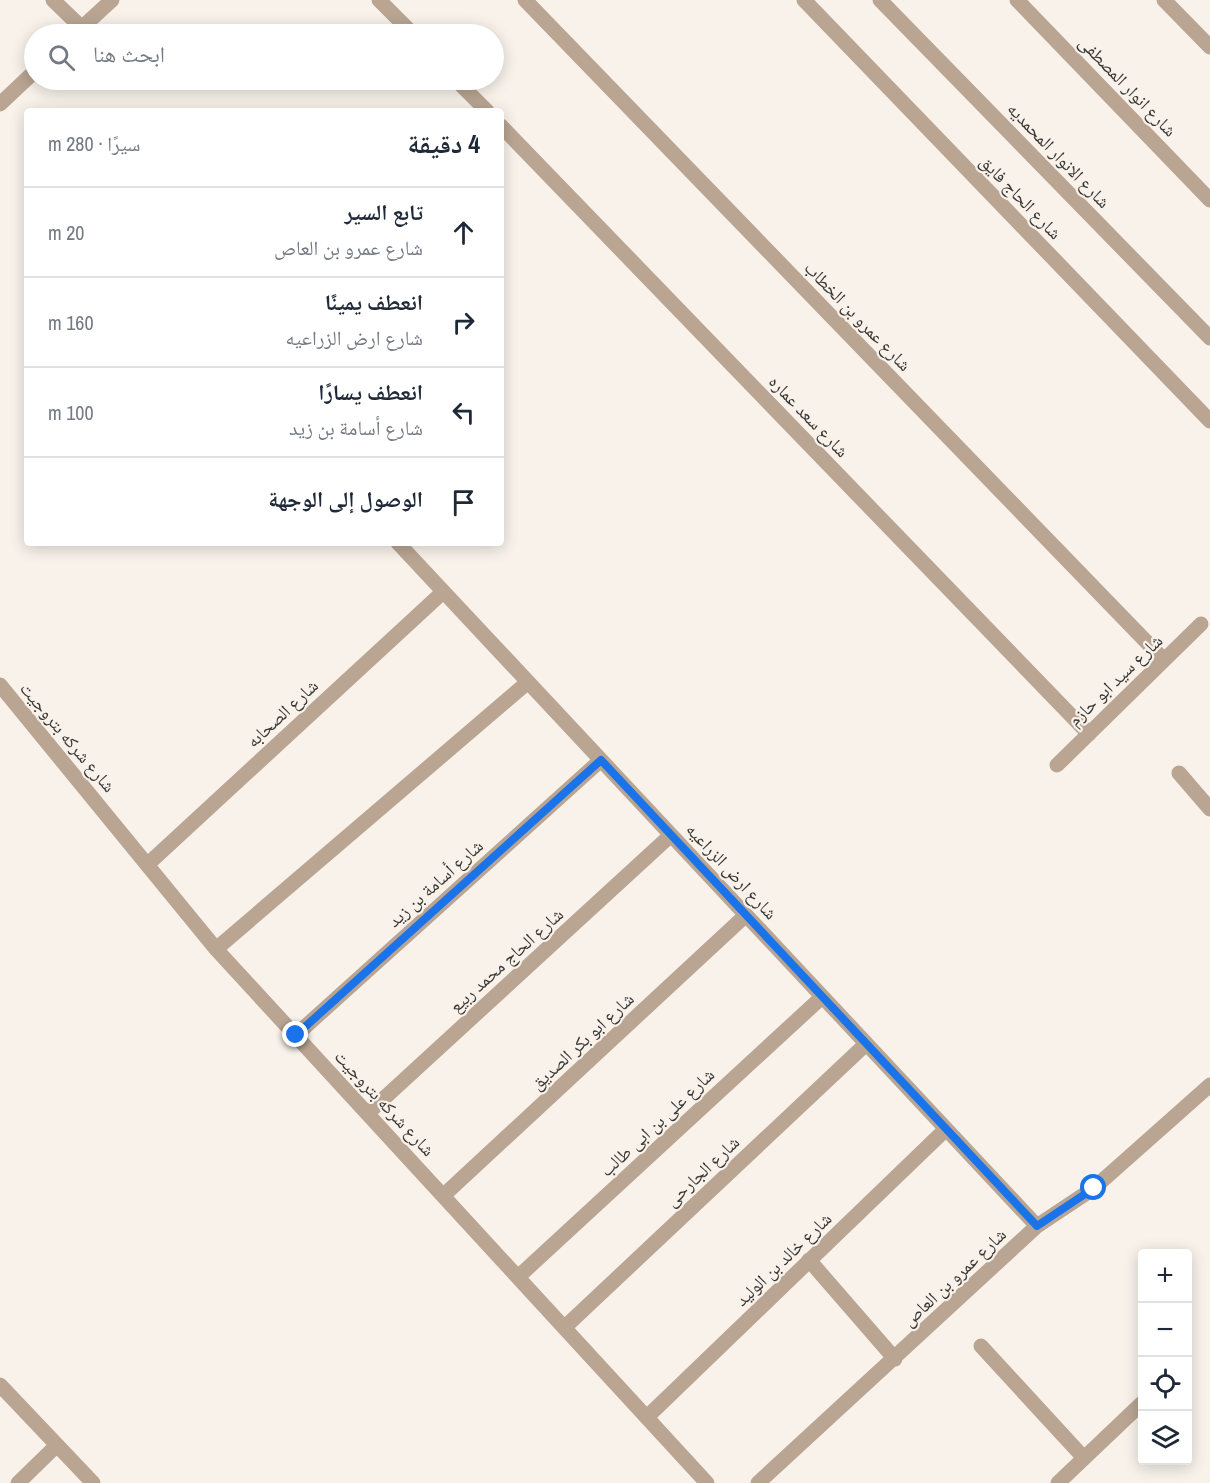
<!DOCTYPE html>
<html lang="ar">
<head>
<meta charset="utf-8">
<style>
  :root { --surface:#fff; --page:#f6f6f7; --text:#1f2937; --muted:#747a83; --line:#e0e1e3 }
  body { margin:0; font-family:"Archivo Narrow","Noto Naskh Arabic",sans-serif; background:var(--page); color:var(--text); direction:rtl }
  .controls { position:absolute; right:18px; bottom:18px; display:grid; overflow:hidden; border-radius:6px; box-shadow:0 3px 15px #0003 }
  .controls button { width:54px; height:54px; display:grid; place-items:center; padding:0; border:0; border-bottom:2px solid var(--line); background:var(--surface); color:var(--text); font:30px sans-serif }
  .stop { position:absolute; width:18px; height:18px; margin:-14px; border:4px solid #1a73e8; border-radius:50%; background:#fff }
  .stop.end { background:#1a73e8; border-color:#fff; box-shadow:0 2px 6px #0008 }
  .list { margin:0; padding:0; list-style:none }
  h2 { display:flex; justify-content:space-between; align-items:center; height:78px; margin:0; padding:0 24px; font-size:26px }
  h2 small { font-size:20px; font-weight:400; color:var(--muted) }
  .list li { display:grid; grid-template-columns:39px 1fr auto; gap:18px; align-items:center; box-sizing:border-box; height:90px; padding:0 24px; border-top:2px solid var(--line) }
  .list b { display:block; font-size:22px; white-space:nowrap }
  .list p { margin:0; font-size:20px; white-space:nowrap; color:var(--muted) }
  .list em { font-size:20px; font-style:normal; color:var(--muted) }
  .icon { flex:none; width:33px; height:33px; fill:none; stroke:currentColor; stroke-width:2; stroke-linecap:round; stroke-linejoin:round }
  .map { position:relative; flex:none; width:1210px; height:1483px; overflow:hidden; direction:ltr }
  .search { position:absolute; background:var(--surface); box-shadow:0 3px 15px #0003; left:24px; top:24px; width:480px; height:66px; display:flex; align-items:center; gap:15px; box-sizing:border-box; padding:0 21px; border-radius:33px; color:var(--muted); font-size:22px }
  .panel { position:absolute; background:var(--surface); box-shadow:0 3px 15px #0003; left:24px; top:108px; width:480px; height:438px; border-radius:6px; direction:rtl }
  .map>svg:first-child { display:block }
</style>
</head>
<body>
<div class="map">
<svg width="1210" height="1483" viewBox="0 0 1210 1483">
  <rect width="100%" height="100%" fill="#f8f2eb"/>
  <g fill="none" stroke-linecap="round" stroke-linejoin="round">
    <path stroke="#b9a592" stroke-width="15" d="M 53,0 L 82,28
      M 379,0 L 413,34
      M 525,0 L 1164,660
      M 804,0 L 1210,421
      M 880,0 L 1210,338
      M 1017,0 L 1210,200
      M 1164,0 L 1210,47
      M 75,34 L 112,0
      M 456,80 L 487,111
      M 0,104 L 34,72
      M 501,126 L 1089,734
      M 398,543 L 1037,1226
      M 0,685 L 216,949 L 707,1483
      M 1057,765 L 1201,624
      M 1179,773 L 1210,809
      M 148,864 L 443,592
      M 216,949 L 528,682
      M 296,1035 L 601,760
      M 368,1113 L 671,835
      M 444,1195 L 746,915
      M 809,1260 L 895,1359
      M 518,1277 L 822,997
      M 565,1327 L 866,1044
      M 981,1346 L 1084,1458
      M 0,1385 L 93,1483
      M 647,1417 L 946,1129
      M 18,1483 L 57,1445
      M 758,1483 L 1037,1226 L 1094,1188 L 1210,1085
      M 1058,1483 L 1142,1403"/>
  </g>
  <g fill="none" stroke-linecap="round" stroke-linejoin="round">
    <path stroke="#1a73e8" stroke-width="8" d="M 296,1035 L 601,760 L 1037,1226 L 1094,1188"/>
  </g>
  <g text-anchor="middle" dominant-baseline="central" stroke-width="4.5" stroke-linejoin="round" paint-order="stroke">
    <g font-size="18" fill="#383633" stroke="#f8f2eb">
      <text transform="translate(1128 86) rotate(46)">شارع انوار المصطفى</text>
      <text transform="translate(1059 155) rotate(46)">شارع الانوار المحمديه</text>
      <text transform="translate(1021 197) rotate(46)">شارع الحاج فايق</text>
      <text transform="translate(858 316) rotate(46)">شارع عمرو بن الخطاب</text>
      <text transform="translate(809 416) rotate(46)">شارع سعد عماره</text>
      <text transform="translate(1115 680) rotate(-44)">شارع سيد ابو حازم</text>
      <text transform="translate(282 713) rotate(-43)">شارع الصحابه</text>
      <text transform="translate(68 737) rotate(50)">شارع شركه بتروجيت</text>
      <text transform="translate(732 871) rotate(47)">شارع ارض الزراعيه</text>
      <text transform="translate(435 883) rotate(-42)">شارع أسامة بن زيد</text>
      <text transform="translate(506 960) rotate(-42)">شارع الحاج محمد ربيع</text>
      <text transform="translate(582 1041) rotate(-43)">شارع ابو بكر الصديق</text>
      <text transform="translate(385 1103) rotate(47)">شارع شركه بتروجيت</text>
      <text transform="translate(657 1122) rotate(-43)">شارع على بن ابى طالب</text>
      <text transform="translate(702 1171) rotate(-43)">شارع الجارحى</text>
      <text transform="translate(783 1259) rotate(-44)">شارع خالد بن الوليد</text>
      <text transform="translate(954 1277) rotate(-43)">شارع عمرو بن العاص</text>
    </g>
  </g>
</svg>
<div class="controls">
<button>+</button>
<button>−</button>
<button><svg class="icon" aria-label="locate" viewBox="0 0 24 24"><circle cx="12" cy="12" r="6"/><path d="M12 2v4M12 18v4M2 12h4M18 12h4"/></svg></button>
<button><svg class="icon" aria-label="layers" viewBox="0 0 24 24"><path d="M12 4l9 5-9 5-9-5zM3 14l9 5 9-5"/></svg></button>
</div>
<div class="stop" style="left:1094px;top:1188px"></div>
<div class="stop end" style="left:296px;top:1035px"></div>
<div class="search"><svg class="icon" aria-label="search" viewBox="0 0 24 24"><circle cx="10" cy="10" r="6"/><path d="M15 15l6 6"/></svg>ابحث هنا</div>
<section class="panel">
<h2>4 دقيقة<small>سيرًا · 280 m</small></h2>
<ul class="list">
<li><svg class="icon" aria-label="ahead" viewBox="0 0 24 24"><path d="M12 20V5M6 11l6-6 6 6"/></svg><div><b>تابع السير</b><p>شارع عمرو بن العاص</p></div><em>20 m</em></li>
<li><svg class="icon" aria-label="right" viewBox="0 0 24 24"><path d="M7 20v-9h11M14 6l5 5-5 5"/></svg><div><b>انعطف يمينًا</b><p>شارع ارض الزراعيه</p></div><em>160 m</em></li>
<li><svg class="icon" aria-label="left" viewBox="0 0 24 24"><path d="M17 20v-9H6M10 6l-5 5 5 5"/></svg><div><b>انعطف يسارًا</b><p>شارع أسامة بن زيد</p></div><em>100 m</em></li>
<li><svg class="icon" aria-label="arrive" viewBox="0 0 24 24"><path d="M6 21V4h12l-3 4 3 4H6"/></svg><div><b>الوصول إلى الوجهة</b></div></li>
</ul>
</section>
</div>
</body>
</html>
